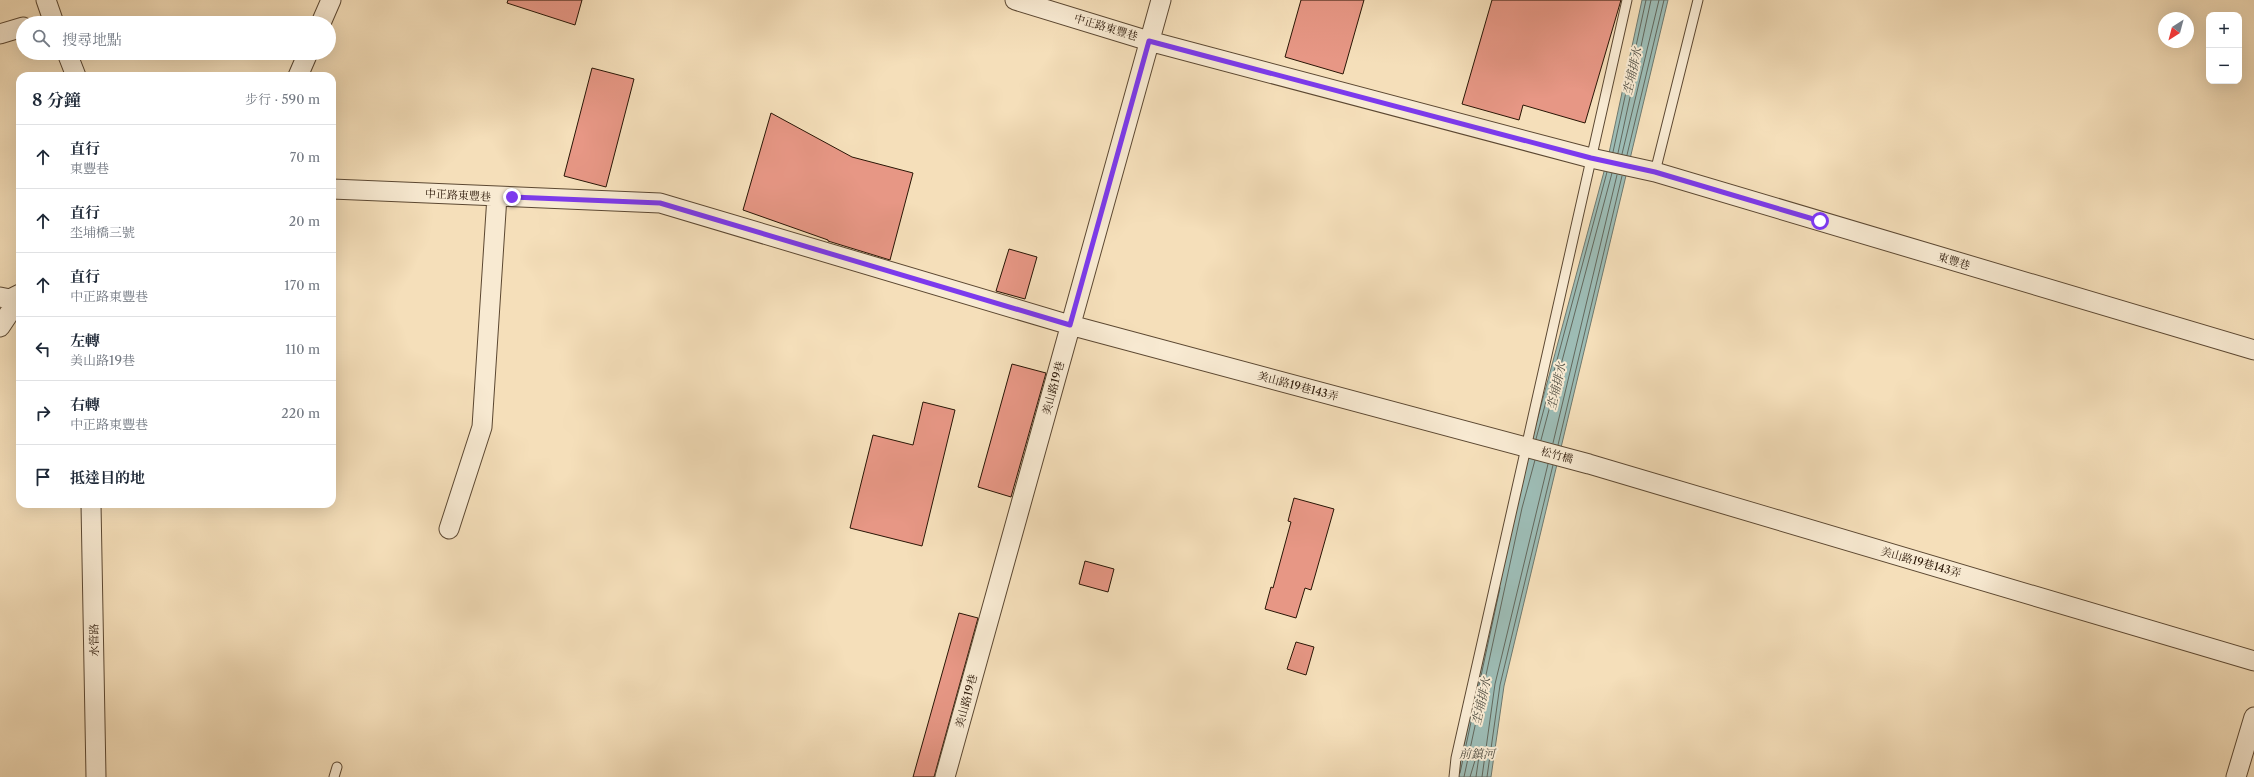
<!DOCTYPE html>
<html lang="zh-TW">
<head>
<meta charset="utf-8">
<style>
  :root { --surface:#fff; --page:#f2f2f3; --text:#1f2937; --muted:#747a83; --line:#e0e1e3 }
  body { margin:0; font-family:"Libre Caslon Text","Noto Serif TC",serif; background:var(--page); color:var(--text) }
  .controls { position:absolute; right:12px; top:12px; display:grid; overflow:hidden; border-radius:8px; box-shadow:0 4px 16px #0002 }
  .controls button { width:36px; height:36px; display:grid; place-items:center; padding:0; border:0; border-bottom:1px solid var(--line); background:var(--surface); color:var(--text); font:20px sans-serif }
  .compass { position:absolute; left:2158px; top:12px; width:36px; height:36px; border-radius:50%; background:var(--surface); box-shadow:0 4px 16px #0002; rotate:216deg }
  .stop { position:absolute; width:12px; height:12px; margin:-9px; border:3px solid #7c3aed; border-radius:50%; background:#fff }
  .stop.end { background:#7c3aed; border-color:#fff; box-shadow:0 1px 4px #0008 }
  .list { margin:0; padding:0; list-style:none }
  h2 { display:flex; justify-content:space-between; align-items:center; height:52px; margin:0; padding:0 16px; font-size:17px }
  h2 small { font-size:13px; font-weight:400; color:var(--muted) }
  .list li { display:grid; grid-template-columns:26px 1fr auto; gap:12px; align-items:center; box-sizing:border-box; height:64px; padding:0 16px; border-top:1px solid var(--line) }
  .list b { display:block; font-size:15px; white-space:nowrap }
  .list p { margin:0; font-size:13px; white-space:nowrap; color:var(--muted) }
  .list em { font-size:13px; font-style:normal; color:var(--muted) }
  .icon { flex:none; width:22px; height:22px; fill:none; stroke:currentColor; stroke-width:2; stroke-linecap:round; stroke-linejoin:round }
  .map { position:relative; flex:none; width:2254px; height:777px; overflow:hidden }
  .search { position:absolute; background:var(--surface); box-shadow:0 4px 16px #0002; left:16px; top:16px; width:320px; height:44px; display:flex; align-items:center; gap:10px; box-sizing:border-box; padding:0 14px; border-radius:22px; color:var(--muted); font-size:15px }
  .panel { position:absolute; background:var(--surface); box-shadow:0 4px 16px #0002; left:16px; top:72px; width:320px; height:436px; border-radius:12px }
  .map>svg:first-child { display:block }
</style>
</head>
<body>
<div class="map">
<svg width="2254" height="777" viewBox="0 0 2254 777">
  <rect width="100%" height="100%" fill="#f5dfba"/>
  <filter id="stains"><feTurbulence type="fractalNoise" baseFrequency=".005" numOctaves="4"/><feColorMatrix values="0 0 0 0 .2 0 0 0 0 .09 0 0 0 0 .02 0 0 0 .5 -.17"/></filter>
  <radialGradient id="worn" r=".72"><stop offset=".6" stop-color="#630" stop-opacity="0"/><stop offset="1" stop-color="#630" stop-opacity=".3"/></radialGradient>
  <path fill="#9dbcb5" stroke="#6f796f" d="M 1642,0 L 1668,0 L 1504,686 L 1491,777 L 1455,777 L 1514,506 L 1609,153 Z"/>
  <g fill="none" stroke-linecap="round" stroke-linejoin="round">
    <path stroke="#63685d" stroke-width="1" d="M 1613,152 L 1646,0
      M 1618,153 L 1651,0
      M 1622,154 L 1659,0
      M 1627,155 L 1664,0
      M 1536,439 L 1607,172
      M 1541,440 L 1612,173
      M 1553,443 L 1617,175
      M 1558,445 L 1622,176
      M 1460,773 L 1500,588
      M 1464,777 L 1522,508 L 1535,460
      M 1470,777 L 1477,754 L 1479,756 L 1476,777
      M 1482,777 L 1495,684 L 1548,464
      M 1487,777 L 1500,685 L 1553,465"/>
  </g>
  <path fill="#e79785" stroke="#291505" d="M 508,0 L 582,0 L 575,25 L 507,3 Z
    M 1301,0 L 1364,0 L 1343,74 L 1285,57 Z
    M 1492,0 L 1621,0 L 1585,123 L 1523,105 L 1519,120 L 1462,104 Z
    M 592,68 L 634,79 L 606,187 L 564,176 Z
    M 771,113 L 852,157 L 913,173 L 890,260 L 828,241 L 828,240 L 743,210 Z
    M 1009,249 L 1037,257 L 1025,299 L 996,291 Z
    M 1012,364 L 1046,373 L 1011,497 L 978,487 Z
    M 923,402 L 955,410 L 922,546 L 850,528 L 873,435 L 913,445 Z
    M 1294,498 L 1334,509 L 1311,590 L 1305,588 L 1296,618 L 1265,609 L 1271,587 L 1273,588 L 1291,522 L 1288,521 Z
    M 1085,561 L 1114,569 L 1108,592 L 1079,584 Z
    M 959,613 L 978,618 L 934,777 L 913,777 Z
    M 1296,642 L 1314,647 L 1306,675 L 1287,669 Z"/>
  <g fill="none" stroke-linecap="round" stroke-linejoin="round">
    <g stroke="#5c4832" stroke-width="11">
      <path id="lane" d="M 1655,172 L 1698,0
        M 334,777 L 337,767
        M 1454,777 L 1456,758 L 1627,0"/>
    </g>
    <g stroke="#5c4832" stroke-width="21">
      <path id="street" d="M 46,0 L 54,23
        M 1015,0 L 1149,41 L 1591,158 L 1655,172 L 2254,350
        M 321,23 L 331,0
        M 0,34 L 23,27
        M 67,53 L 76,76
        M 298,76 L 308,53
        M 332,189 L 660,203 L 1070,325 L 1589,464 L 2254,661
        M 0,297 L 10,299 L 20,294
        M 0,327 L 20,297
        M 91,504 L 96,777
        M 449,529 L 482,427 L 497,196
        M 945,777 L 1161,0
        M 2236,777 L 2254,717"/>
    </g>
    <use href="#lane" stroke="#f8ead2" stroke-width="9"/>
    <use href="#street" stroke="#f8ead2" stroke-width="19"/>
  </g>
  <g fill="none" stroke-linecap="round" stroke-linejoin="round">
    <path stroke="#7c3aed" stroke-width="5" d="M 512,197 L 660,203 L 1070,325 L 1149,41 L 1591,158 L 1655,172 L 1820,221"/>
  </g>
  <g text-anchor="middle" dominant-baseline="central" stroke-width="4" stroke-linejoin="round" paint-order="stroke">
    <g font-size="11" fill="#291505" stroke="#f8ead2">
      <text transform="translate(1106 27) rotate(17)">中正路東豐巷</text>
      <text transform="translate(458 195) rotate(3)">中正路東豐巷</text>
      <text transform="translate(1954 261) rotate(17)">東豐巷</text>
      <text transform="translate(1298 386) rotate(15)">美山路19巷143弄</text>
      <text transform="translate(1053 388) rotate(-75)">美山路19巷</text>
      <text transform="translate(1557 455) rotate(15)">松竹橋</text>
      <text transform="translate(1921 562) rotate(16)">美山路19巷143弄</text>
      <text transform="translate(94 640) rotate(-91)">水管路</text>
      <text transform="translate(966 701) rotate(-75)">美山路19巷</text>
    </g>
    <g font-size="12" font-style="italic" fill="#524f43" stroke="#f8ead2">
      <text transform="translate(1632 71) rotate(-77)">坔埔排水</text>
      <text transform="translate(1556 386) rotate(-77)">坔埔排水</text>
      <text transform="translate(1481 701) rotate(-77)">坔埔排水</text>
      <text x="1477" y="753">前鎮河</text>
    </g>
  </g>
  <rect width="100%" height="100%" filter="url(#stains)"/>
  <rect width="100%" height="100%" fill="url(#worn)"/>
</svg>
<div class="controls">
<button>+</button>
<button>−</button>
</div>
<svg class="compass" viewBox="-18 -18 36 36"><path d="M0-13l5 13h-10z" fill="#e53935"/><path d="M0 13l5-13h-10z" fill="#747a83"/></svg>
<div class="stop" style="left:1820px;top:221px"></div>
<div class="stop end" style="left:512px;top:197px"></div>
<div class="search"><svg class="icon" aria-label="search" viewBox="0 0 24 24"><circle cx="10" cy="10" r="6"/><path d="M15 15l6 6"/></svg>搜尋地點</div>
<section class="panel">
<h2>8 分鐘<small>步行 · 590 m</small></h2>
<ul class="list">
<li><svg class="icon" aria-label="ahead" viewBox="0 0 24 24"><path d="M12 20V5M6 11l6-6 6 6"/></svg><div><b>直行</b><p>東豐巷</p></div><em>70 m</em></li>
<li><svg class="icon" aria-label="ahead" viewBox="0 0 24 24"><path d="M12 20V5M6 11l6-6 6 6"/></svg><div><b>直行</b><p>坔埔橋三號</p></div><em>20 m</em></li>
<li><svg class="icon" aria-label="ahead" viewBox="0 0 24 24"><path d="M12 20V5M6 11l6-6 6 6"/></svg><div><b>直行</b><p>中正路東豐巷</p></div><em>170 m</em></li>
<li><svg class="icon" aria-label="left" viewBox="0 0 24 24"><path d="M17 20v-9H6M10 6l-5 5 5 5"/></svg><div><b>左轉</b><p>美山路19巷</p></div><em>110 m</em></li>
<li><svg class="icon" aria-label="right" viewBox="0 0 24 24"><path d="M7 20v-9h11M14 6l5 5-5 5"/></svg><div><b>右轉</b><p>中正路東豐巷</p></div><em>220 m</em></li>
<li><svg class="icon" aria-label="arrive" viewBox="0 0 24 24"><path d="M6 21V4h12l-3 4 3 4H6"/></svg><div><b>抵達目的地</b></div></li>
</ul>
</section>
</div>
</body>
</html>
